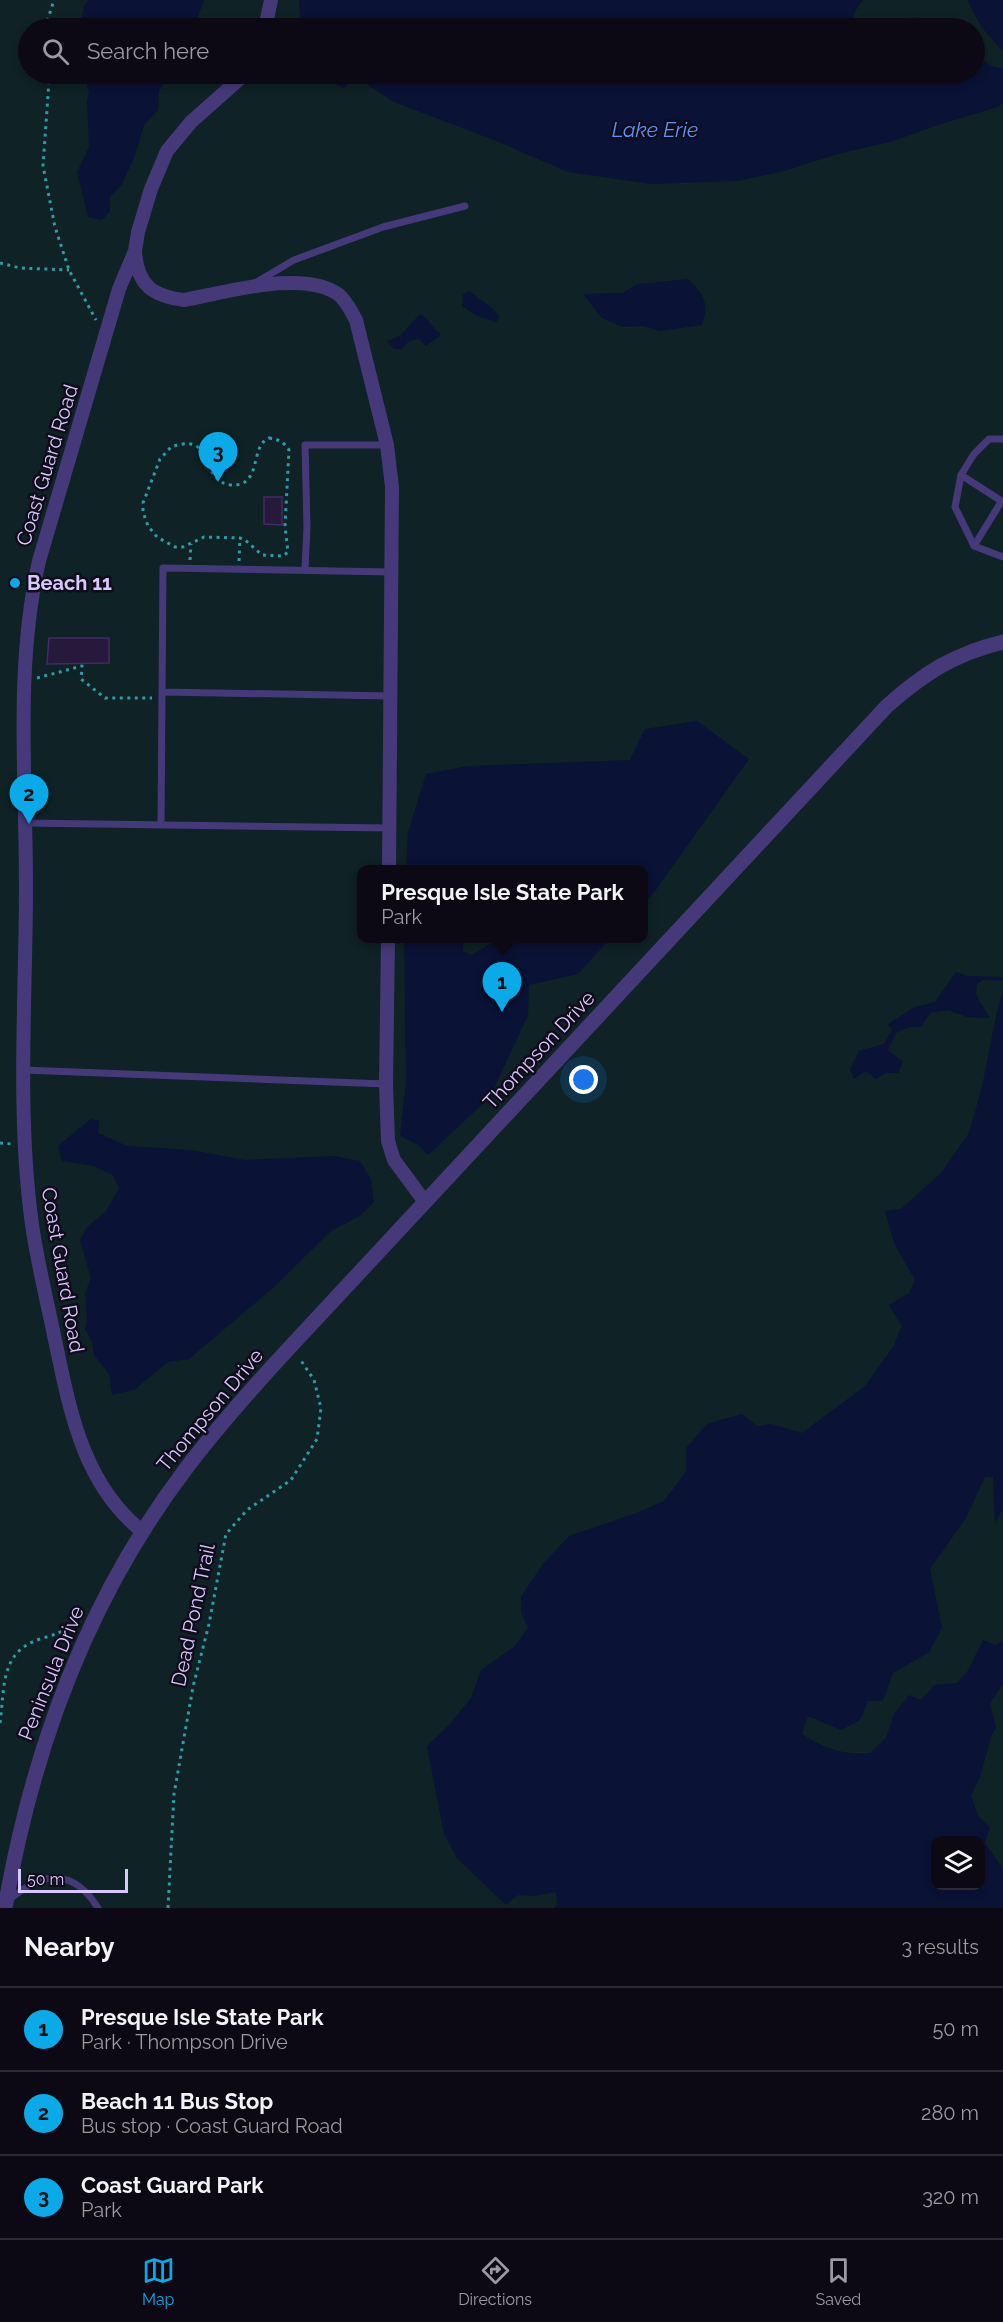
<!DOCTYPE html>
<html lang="en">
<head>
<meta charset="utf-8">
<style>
  :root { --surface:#0d0914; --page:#16121d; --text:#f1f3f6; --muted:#9a9aa0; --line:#2d2a34; --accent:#0aaae8 }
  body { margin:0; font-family:Raleway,sans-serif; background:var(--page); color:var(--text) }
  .controls { position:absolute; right:18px; bottom:18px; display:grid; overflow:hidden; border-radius:12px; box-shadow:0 3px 9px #0003 }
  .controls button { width:54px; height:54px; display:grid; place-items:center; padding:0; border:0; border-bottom:2px solid var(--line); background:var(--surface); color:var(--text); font:30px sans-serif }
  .scale { position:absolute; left:18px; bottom:15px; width:110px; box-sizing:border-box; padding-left:6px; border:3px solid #d8c8fd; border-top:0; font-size:16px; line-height:21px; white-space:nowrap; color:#d8c8fd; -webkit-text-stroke:4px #110c1b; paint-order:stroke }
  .you { position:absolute; left:584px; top:1080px; width:21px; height:21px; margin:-15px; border:4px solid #fff; border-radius:50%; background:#1a73e8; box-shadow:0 0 0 9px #1a73e833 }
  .badge { display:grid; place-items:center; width:39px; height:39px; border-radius:50%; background:var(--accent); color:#111; font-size:20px; font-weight:700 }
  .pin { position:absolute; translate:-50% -50px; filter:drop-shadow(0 2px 3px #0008) }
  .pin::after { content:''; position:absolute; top:32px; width:21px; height:18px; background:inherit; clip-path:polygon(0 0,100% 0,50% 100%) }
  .popup { position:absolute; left:357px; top:865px; width:291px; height:78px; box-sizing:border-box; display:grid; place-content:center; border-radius:12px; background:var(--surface); filter:drop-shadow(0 2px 4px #0005); font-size:20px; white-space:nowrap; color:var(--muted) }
  .popup b { font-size:22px; color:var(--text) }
  .popup::after { content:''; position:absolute; left:50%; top:100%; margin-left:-12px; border:12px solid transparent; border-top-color:var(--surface) }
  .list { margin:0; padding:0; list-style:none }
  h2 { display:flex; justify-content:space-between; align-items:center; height:78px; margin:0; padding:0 24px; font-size:26px }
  h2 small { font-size:20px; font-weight:400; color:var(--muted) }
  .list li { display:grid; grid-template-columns:39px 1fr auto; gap:18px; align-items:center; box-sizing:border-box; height:84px; padding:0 24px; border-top:2px solid var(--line) }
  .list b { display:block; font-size:22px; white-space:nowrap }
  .list p { margin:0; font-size:20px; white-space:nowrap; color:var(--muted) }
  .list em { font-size:20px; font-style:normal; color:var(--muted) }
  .icon { flex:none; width:33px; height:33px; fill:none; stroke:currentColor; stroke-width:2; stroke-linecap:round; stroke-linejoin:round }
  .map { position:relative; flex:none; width:1003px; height:1908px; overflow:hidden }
  .search { position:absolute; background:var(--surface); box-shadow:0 3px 9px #0003; left:18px; right:18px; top:18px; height:66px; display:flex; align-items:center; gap:15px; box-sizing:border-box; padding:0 21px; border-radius:33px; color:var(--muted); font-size:22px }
  .sheet { height:330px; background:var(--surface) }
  nav { display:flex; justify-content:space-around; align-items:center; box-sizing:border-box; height:84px; border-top:2px solid var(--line); background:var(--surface); font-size:16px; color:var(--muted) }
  nav a { display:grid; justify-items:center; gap:3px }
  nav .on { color:var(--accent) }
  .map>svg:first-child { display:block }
</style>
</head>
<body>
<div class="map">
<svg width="1003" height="1908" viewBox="0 0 1003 1908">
  <rect width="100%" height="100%" fill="#110c1b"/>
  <path fill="#0f2225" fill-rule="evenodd" d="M 0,0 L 568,0 L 861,2 L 863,0 L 968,0 C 975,19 989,37 1003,51 L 1003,1908 L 0,1908 ZM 28,28 L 974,28 L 974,74 L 28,74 ZM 361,870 L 643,870 L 643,938 L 361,938 ZM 936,1840 L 980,1840 L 980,1886 L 936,1886 Z"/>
  <path fill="#0a1236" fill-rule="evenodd" d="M 89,0 L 204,0 L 194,28 L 80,28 L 84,5 Z
    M 299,0 L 863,0 L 855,11 L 850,28 L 301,28 Z
    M 968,0 L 1003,0 L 1003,51 C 989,37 975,19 968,0 Z
    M 907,18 C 928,17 945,20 963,28 L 901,28 Z
    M 975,51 C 985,59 987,68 1003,68 L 1003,103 L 998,107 L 941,124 L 893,141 L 834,155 L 784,171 L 737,181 L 651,184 L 568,172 L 499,142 L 394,102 L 357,78 L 343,88 L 327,79 L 322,74 L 974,74 Z
    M 83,74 L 171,74 L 159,91 L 158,110 L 144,125 L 134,158 L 121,186 L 110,197 L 110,211 L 102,220 L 88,217 L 77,172 L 89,147 L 87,101 L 89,92 Z
    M 688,279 C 703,295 710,302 702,325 L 660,331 L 643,326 L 623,327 L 602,318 L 583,294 L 622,293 L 638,284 Z
    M 469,291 L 492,308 L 500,317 L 496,322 L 477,316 L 462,306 L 463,294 Z
    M 420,314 C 430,319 433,330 440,333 L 440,336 L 426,346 L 419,339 C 410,339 406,343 402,349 L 394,349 L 387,341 L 400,336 Z
    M 697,721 L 749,759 L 655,891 L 643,904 L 643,870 L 406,869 L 408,832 L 426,774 L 468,766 L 630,760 L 645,729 Z
    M 404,939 L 465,939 L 463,940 L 463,951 L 472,955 L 498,939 L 610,939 L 578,974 L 529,985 L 528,1015 L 490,1097 L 428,1155 L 417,1144 L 400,1136 L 406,1081 Z
    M 956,972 L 967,976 L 1003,977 L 1003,981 L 983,980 L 977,984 L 976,995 L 990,1018 L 967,1017 L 948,1010 L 930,1013 L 921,1027 L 909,1027 L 896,1033 L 888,1050 L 903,1062 L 898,1073 L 886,1073 L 876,1079 L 866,1071 L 854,1079 L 850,1069 L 859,1051 L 884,1044 L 892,1030 L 888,1024 L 915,1007 L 935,1002 Z
    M 1003,990 L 1003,1508 L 995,1524 L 993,1477 L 985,1477 L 966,1518 L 930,1569 L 942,1628 L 929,1652 L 893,1673 L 883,1701 L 868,1701 L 860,1720 L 841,1730 L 808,1716 L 802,1734 C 824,1749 844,1755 870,1753 L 886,1738 L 894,1714 L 909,1695 L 921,1700 L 934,1685 L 957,1683 L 967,1672 L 983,1640 L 996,1645 L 1003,1640 L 1003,1684 L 990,1703 L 996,1728 L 992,1734 L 980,1777 L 971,1795 L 978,1816 L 990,1827 L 985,1843 L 1003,1869 L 1003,1908 L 554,1908 L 557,1904 L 556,1892 L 534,1896 L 518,1895 L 506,1905 L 457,1858 L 444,1834 L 427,1746 L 450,1724 L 471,1698 L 481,1670 L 514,1647 L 528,1628 L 521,1612 L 521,1597 L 542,1565 L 569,1536 L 639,1512 L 664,1501 L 686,1472 L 686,1448 L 707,1424 L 742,1414 L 757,1426 L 771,1424 L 802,1433 L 865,1386 L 893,1347 L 902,1326 L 889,1305 L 909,1293 L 915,1280 L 894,1243 L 885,1211 L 901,1209 L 941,1173 L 969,1133 L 982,1087 L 996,1016 ZM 936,1840 L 980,1840 L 980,1886 L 936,1886 Z
    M 91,1119 L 99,1121 L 98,1133 L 127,1146 L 191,1150 L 245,1160 L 335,1156 L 360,1161 L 371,1179 L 374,1202 L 360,1216 L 331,1231 L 273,1288 L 189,1359 L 168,1362 L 134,1390 L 112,1395 L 109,1374 L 94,1355 L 92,1341 L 85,1329 L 87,1318 L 85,1293 L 91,1278 L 80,1241 L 86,1228 L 106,1211 L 119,1188 L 113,1175 L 94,1166 L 62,1161 L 58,1146 Z"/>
  <path fill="#26193b" stroke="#422c66" stroke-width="1.5" d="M 264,497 L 282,497 L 282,525 L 264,524 Z
    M 49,638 L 109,638 L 109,663 L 47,664 Z"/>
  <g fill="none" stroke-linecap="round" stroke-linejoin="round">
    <path stroke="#319aa8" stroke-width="3" stroke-dasharray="3 4.5" stroke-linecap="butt" d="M 45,28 L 54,0
      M 47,74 L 49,81 L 43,166 L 55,227 L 69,270 L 96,320
      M 0,263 L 20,268 L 69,270
      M 269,438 C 278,439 284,442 289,450 L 285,526 L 288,552 L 283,556 L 262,555 L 245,540 L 240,538 L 204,537 L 183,547 L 175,547 L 157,537 L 148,526 L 143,512 L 143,503 L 160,459 L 171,447 C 178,445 187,442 194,445 C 210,450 205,482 231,485 C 263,487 249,446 269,438 Z
      M 190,560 L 191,544
      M 239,561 L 240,538
      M 37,678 L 82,666 L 81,679 L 105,698 L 152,698
      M 0,1143 L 12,1144
      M 0,1723 C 5,1686 0,1652 40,1639 C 54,1635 67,1631 77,1621
      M 168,1908 L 174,1794 L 193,1687 L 209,1624 L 226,1534 L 247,1510 L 291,1480 L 317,1439 L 321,1408 L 314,1380 L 300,1359"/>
    <path stroke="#463979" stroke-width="7" d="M 255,283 L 294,260 L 383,227 L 465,206
      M 1003,439 L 989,439 L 974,454 L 961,475 L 955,507 L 974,546 L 1003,557
      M 961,475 L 1003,502
      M 974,546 L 1001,502
      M 305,569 L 307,527 L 305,445 L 387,445
      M 163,692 L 391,696
      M 26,823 L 389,828
      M 161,824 L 163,568 L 392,572
      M 23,1070 L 386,1084
      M 9,1900 C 43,1871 73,1868 98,1908"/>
    <path stroke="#463979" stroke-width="14" d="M 265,28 L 271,0
      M 135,253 C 138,286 153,296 184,300 C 225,293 301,269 338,294 C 346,300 351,311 356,320 L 387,445 L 392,487 L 389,870
      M 388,938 L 386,1084 L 388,1141 L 394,1160 L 425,1202
      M 143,1532 C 83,1485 70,1411 55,1340 C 47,1300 36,1258 31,1217 C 17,1107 26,996 26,886 C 26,778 15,667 39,561 L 119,289 L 135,251 L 138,232 L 151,189 L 167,151 L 191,122 L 245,74"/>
    <path stroke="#463979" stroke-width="15" d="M 5,1908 C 32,1751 88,1598 185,1470 C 218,1426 254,1386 291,1346 L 887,706 C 924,673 954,654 1003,642"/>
  </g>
  <circle fill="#0aaae8" stroke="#110c1b" stroke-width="2" cx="15" cy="583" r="6"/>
  <g text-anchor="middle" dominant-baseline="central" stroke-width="5" stroke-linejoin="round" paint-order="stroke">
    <g font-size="20" fill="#d8c8fd" stroke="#110c1b">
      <text transform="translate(47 465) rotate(-73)">Coast Guard Road</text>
      <text transform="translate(539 1050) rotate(-47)">Thompson Drive</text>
      <text transform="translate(63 1270) rotate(80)">Coast Guard Road</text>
      <text transform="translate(210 1410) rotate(-50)">Thompson Drive</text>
      <text transform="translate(193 1615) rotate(-78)">Dead Pond Trail</text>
      <text transform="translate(51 1673) rotate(-68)">Peninsula Drive</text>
    </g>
    <g font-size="20" font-weight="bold" fill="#d8c8fd" stroke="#110c1b" text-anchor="start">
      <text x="27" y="583">Beach 11</text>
    </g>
    <g font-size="21" font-style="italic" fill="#5b94f8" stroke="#110c1b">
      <text x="655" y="129">Lake Erie</text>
    </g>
  </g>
</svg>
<div class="controls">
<button><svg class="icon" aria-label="layers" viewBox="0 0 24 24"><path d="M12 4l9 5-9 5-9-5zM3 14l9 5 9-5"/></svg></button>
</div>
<div class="scale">50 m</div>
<div class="you"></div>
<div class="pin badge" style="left:502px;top:1012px">1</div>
<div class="popup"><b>Presque Isle State Park</b>Park</div>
<div class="pin badge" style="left:29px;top:824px">2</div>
<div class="pin badge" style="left:218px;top:482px">3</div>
<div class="search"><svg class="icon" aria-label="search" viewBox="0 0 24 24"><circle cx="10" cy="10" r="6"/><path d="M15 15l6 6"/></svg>Search here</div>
</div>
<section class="sheet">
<h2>Nearby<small>3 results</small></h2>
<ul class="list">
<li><span class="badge">1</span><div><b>Presque Isle State Park</b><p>Park · Thompson Drive</p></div><em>50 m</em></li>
<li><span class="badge">2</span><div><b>Beach 11 Bus Stop</b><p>Bus stop · Coast Guard Road</p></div><em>280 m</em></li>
<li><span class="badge">3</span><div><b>Coast Guard Park</b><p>Park</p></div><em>320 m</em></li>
</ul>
</section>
<nav>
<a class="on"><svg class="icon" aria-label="map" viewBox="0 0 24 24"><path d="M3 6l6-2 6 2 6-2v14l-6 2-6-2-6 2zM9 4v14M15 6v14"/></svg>Map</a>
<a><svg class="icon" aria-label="directions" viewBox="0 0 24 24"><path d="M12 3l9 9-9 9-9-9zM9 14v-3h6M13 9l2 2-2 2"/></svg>Directions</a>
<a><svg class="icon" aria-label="saved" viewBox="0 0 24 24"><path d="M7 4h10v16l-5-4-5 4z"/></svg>Saved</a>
</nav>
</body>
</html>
